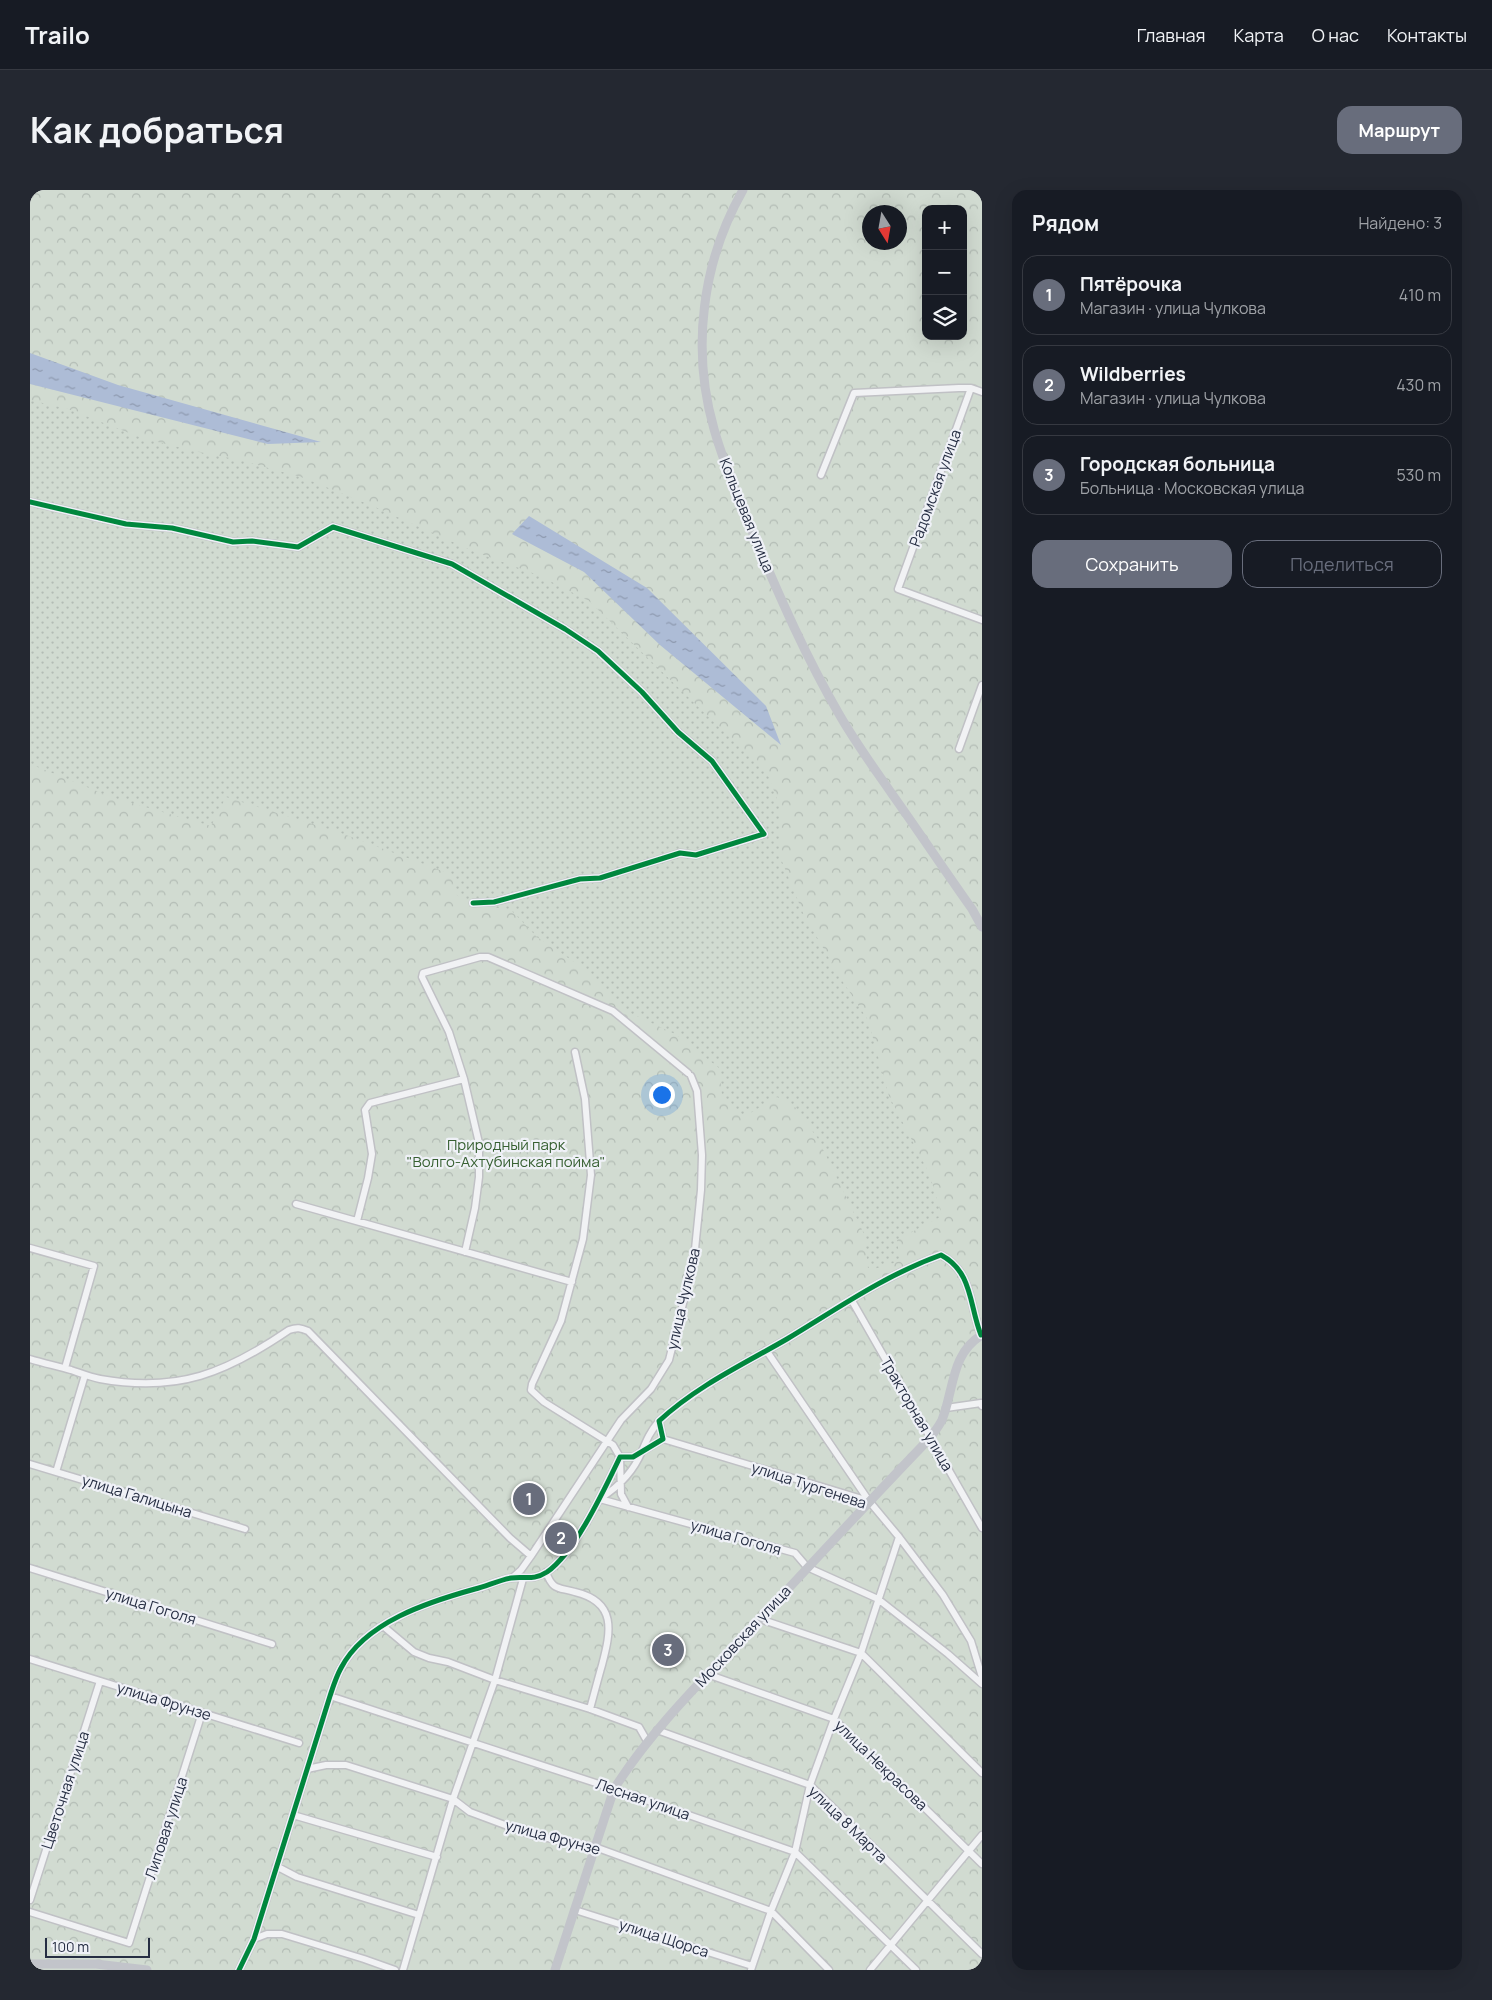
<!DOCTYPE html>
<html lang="ru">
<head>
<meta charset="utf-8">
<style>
  :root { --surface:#171b24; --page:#242831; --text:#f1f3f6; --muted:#9ea1a6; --line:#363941; --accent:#686d7c }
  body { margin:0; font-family:Manrope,sans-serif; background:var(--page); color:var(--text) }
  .controls { position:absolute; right:15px; top:15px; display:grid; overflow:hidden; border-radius:10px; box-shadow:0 5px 20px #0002 }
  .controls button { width:45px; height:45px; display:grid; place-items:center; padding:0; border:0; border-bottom:1px solid var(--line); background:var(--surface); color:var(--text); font:25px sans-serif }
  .compass { position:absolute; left:832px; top:15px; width:45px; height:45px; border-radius:50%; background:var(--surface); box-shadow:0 5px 20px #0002; rotate:169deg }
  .scale { position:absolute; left:15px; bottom:12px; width:105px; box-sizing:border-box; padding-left:5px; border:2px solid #262e43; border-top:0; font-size:14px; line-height:18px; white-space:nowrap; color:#262e43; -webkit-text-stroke:4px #eff1f7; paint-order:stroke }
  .you { position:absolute; left:631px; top:904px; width:18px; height:18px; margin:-12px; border:4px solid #fff; border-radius:50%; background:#1a73e8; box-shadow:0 0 0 8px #1a73e833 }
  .badge { display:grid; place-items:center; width:32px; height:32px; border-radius:50%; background:var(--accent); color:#fff; font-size:16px; font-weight:700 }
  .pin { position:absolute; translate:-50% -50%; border:2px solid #fff; box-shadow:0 1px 5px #0006 }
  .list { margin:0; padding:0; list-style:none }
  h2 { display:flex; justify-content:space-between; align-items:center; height:65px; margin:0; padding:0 20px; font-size:21px }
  h2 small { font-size:16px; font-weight:400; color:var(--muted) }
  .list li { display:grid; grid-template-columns:32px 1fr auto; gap:15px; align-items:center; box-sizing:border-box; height:80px; margin:0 10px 10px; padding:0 10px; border:1px solid var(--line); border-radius:15px }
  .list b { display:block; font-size:19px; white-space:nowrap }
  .list p { margin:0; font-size:16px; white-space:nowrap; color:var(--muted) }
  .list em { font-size:16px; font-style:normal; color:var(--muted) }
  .actions { display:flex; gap:10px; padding:15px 20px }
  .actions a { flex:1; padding:11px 0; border:1px solid var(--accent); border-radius:15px; text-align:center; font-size:18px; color:var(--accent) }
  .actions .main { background:var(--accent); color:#fff }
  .icon { flex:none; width:28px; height:28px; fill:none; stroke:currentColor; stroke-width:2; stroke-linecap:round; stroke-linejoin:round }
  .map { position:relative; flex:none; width:952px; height:1780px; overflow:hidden; border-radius:15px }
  header { display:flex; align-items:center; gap:30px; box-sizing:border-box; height:70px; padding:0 25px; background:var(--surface); border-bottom:1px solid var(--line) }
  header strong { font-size:24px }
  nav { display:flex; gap:28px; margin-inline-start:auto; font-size:18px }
  .intro { display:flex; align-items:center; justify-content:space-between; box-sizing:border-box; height:120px; padding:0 30px }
  h1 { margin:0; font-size:35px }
  .button { padding:12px 22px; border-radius:15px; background:var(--accent); color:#fff; font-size:18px; font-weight:700 }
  main { display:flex; gap:30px; padding:0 30px }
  aside { flex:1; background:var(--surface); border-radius:15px; box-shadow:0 5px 20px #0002 }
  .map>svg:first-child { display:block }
</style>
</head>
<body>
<header>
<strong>Trailo</strong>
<nav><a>Главная</a><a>Карта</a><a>О нас</a><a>Контакты</a></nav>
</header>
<div class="intro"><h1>Как добраться</h1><a class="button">Маршрут</a></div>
<main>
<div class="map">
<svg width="952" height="1780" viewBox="0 0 952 1780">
  <defs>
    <pattern id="forest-crowns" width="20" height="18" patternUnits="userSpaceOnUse" patternTransform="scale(1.25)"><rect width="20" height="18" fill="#d1dbd1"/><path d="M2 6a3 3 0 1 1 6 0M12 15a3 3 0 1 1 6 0" fill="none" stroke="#b3bcb5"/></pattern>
    <pattern id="garden-dots" width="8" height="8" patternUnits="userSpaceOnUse" patternTransform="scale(1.25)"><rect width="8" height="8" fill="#d1dbd1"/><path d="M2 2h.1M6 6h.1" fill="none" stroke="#b3bcb5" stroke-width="1.8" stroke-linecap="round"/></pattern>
    <pattern id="water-ripples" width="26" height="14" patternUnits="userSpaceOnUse" patternTransform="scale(1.25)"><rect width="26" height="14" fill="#adbcd6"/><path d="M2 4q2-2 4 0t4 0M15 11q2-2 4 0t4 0" fill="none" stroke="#8d99af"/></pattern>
  </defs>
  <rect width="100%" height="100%" fill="#e2e3e7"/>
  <path fill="url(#forest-crowns)" fill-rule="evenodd" d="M 0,0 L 952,0 L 952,1780 L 0,1780 ZM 896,19 L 933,19 L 933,146 L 896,146 ZM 839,22 L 869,22 L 869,52 L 839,52 Z"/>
  <path fill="url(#garden-dots)" d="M 0,210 L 38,219 L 112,248 L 164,261 L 210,270 L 274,288 L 345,317 L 445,362 L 508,385 L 559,411 L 719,566 L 736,580 L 751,619 L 751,669 L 773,723 L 811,789 L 838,830 L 859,906 L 899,983 L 912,1026 L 867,1050 L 870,1071 L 844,1079 L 838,1078 L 834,1044 L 788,949 L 766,918 L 747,907 L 712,928 L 692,906 L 689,878 L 645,844 L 598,822 L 553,778 L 507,747 L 480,719 L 438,715 L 426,704 L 423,685 L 308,642 L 196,607 L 181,636 L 84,608 L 0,574 Z"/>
  <path fill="url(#water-ripples)" d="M 0,163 L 88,195 L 291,252 L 238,254 L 0,194 Z
    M 499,326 L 617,398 L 736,516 L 751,555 L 630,455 L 554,382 L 482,344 Z"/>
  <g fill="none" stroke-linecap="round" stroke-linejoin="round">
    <g stroke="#c0c1c5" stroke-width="9">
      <path id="street" d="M 941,198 L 868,399 L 952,430
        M 791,285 L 824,203 L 929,198 L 941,198 L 952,202
        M 0,312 L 96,334 L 142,338 L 203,352 L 222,351 L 268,357 L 303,337 L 422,374 L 535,439 L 568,461 L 612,502 L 648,542 L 682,571 L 734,644 L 666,665 L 650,663 L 570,688 L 550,689 L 464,712 L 443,713
        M 929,559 L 952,495
        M 545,862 L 555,909 L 561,985 L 553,1049 L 531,1131 L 502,1194 L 501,1200 L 514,1212 L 583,1255 L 590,1267 L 591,1304 L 598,1317
        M 266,1014 L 542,1092
        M 327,1031 L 338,988 L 342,964 L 335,920 L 340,913 L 434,889
        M 0,1058 L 64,1076 L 35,1178
        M 435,1062 L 445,1018 L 449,987 L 449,953 L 434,889 L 419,842 L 392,787 L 393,783 L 450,767 L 458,767 L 583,821 L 658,883
        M 821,1109 L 952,1338
        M 736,1160 L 839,1311 L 869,1347 L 913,1405 L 941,1451 L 952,1487
        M 0,1169 C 13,1173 27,1176 41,1180 C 50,1183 60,1187 70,1189 C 148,1203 196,1183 259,1140 C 267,1137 271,1138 278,1141 L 480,1348 L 501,1366
        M 916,1218 L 951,1213 L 952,1216
        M 633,1249 L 839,1311
        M 0,1274 L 215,1339
        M 26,1282 L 55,1185
        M 571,1308 C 588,1297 604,1281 612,1261 C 617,1249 620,1242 629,1231
        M 570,1309 L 765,1363 L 777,1377 L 848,1409 L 918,1464 L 952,1494
        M 0,1378 L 242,1454
        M 516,1382 C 523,1401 528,1397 545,1402 C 587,1412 581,1441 572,1475 C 568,1489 564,1504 560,1519
        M 482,1388 L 491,1380 L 501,1366 L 591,1230 L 621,1199 L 639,1170 L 664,1069 L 671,1000 L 672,965 L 667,901 L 661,886
        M 730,1429 L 831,1463 L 952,1583
        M 353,1436 L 384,1462 L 399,1468 L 418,1472 L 465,1490 L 560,1519 L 609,1537 L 617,1551
        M 0,1469 L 269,1553
        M 677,1484 L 804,1529 L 952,1674
        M 300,1506 L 584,1599 L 765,1662 L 886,1780
        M 627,1540 L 780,1595 L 952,1764
        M 277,1579 L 296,1575 L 316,1575 L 423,1609 L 440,1622 L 502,1645 L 565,1657 L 741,1721 L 799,1780
        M 263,1625 L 407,1667
        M 246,1676 L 267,1687 L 389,1725
        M 0,1710 L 70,1491
        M 545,1720 L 722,1776
        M 0,1722 L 99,1753 L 172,1523
        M 224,1749 L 237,1744 L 252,1744 L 334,1769 L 365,1780
        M 209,1780 L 224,1749 L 300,1506 C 303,1497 306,1487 311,1478 C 335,1432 398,1412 445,1399 C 457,1396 469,1390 481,1388 C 495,1386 503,1391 517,1382 C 545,1363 575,1298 590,1267 L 603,1267 L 633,1249 L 629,1231 C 667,1196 712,1175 757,1149 C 807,1119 855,1085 911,1065 C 943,1082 939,1115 951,1145
        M 373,1780 L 423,1609 L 465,1490 L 493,1389
        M 721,1780 L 741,1721 L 765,1662 L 780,1595 L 804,1529 L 831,1463 L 869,1347
        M 840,1780 L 952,1645"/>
    </g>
    <use href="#street" stroke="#f1f2f4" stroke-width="6"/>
    <path stroke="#c2c4ca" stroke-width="9" d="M 713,0 C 672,72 661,159 684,239 C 695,278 711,314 726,351 C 751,410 777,469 809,524 C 825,552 844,578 862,604 C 889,642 915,681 942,719 L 952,737
      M 0,1774 L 66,1774 L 117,1780
      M 525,1780 L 584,1599 C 624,1536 679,1484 730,1429 C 787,1368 843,1307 901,1247 C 905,1241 909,1236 912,1230 C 924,1200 921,1163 952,1145"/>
    <g stroke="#eff1f7" stroke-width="8">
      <path id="cycleway" d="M 0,312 L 96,334 L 142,338 L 203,352 L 222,351 L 268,357 L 303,337 L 422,374 L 535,439 L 568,461 L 612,502 L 648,542 L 682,571 L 734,644 L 666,665 L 650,663 L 570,688 L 550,689 L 464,712 L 443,713
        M 209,1780 L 224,1749 L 300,1506 C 303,1497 306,1487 311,1478 C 335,1432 398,1412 445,1399 C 457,1396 469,1390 481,1388 C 495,1386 503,1391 517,1382 C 545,1363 575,1298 590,1267 L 603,1267 L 633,1249 L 629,1231 C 667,1196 712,1175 757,1149 C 807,1119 855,1085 911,1065 C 943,1082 939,1115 951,1145"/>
    </g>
    <use href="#cycleway" stroke="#00873e" stroke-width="5"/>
  </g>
  <g text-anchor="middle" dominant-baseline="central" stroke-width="4.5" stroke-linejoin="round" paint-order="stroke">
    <g font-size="15" fill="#262e43" stroke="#eff1f7">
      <text transform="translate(905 298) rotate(-70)">Радомская улица</text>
      <text transform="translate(717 325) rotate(68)">Кольцевая улица</text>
      <text transform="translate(653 1109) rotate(-77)">улица Чулкова</text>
      <text transform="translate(887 1224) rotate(60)">Тракторная улица</text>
      <text transform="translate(779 1295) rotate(18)">улица Тургенева</text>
      <text transform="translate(107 1306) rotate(17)">улица Галицына</text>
      <text transform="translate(706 1347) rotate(16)">улица Гоголя</text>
      <text transform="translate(121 1416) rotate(17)">улица Гоголя</text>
      <text transform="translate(713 1446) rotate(-47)">Московская улица</text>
      <text transform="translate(134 1511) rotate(17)">улица Фрунзе</text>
      <text transform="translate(851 1575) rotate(44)">улица Некрасова</text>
      <text transform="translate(35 1600) rotate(-72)">Цветочная улица</text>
      <text transform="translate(613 1609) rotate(19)">Лесная улица</text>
      <text transform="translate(818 1634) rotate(44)">улица 8 Марта</text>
      <text transform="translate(136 1638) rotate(-72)">Липовая улица</text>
      <text transform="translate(523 1647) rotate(15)">улица Фрунзе</text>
      <text transform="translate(634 1748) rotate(18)">улица Щорса</text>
    </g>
    <g font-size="15" fill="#376032" stroke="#eff1f7">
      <text x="476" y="954">Природный парк<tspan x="476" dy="17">"Волго-Ахтубинская пойма"</tspan></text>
    </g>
  </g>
</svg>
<div class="controls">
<button>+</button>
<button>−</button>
<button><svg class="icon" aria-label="layers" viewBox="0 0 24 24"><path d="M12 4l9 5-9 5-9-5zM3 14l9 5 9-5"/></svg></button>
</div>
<svg class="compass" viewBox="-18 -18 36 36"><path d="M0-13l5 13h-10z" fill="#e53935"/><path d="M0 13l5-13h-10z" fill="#9ea1a6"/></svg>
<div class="scale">100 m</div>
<div class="you"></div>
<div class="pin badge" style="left:499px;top:1309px">1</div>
<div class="pin badge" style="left:531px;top:1348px">2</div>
<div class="pin badge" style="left:638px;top:1460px">3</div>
</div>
<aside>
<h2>Рядом<small>Найдено: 3</small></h2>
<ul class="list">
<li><span class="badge">1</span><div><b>Пятёрочка</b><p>Магазин · улица Чулкова</p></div><em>410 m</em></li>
<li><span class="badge">2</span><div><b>Wildberries</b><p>Магазин · улица Чулкова</p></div><em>430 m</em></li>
<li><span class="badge">3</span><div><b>Городская больница</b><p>Больница · Московская улица</p></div><em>530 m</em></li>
</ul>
<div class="actions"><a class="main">Сохранить</a><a>Поделиться</a></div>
</aside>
</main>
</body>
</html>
